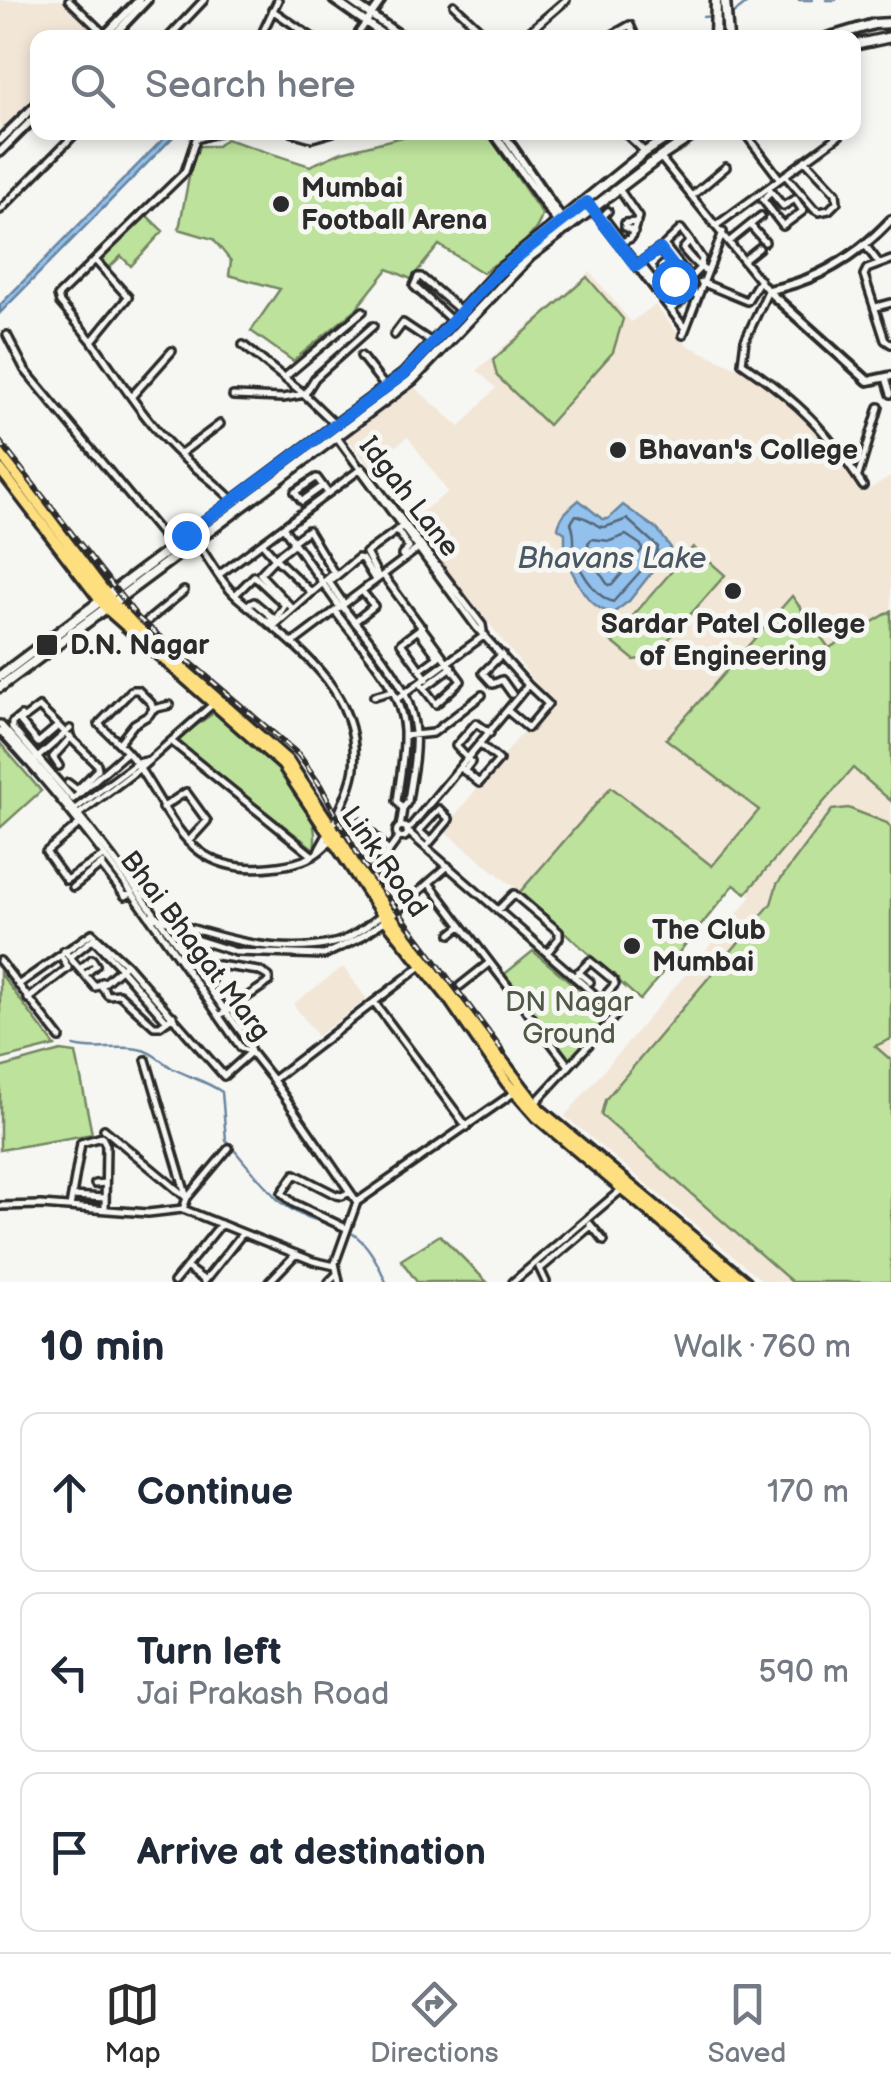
<!DOCTYPE html>
<html lang="en">
<head>
<meta charset="utf-8">
<style>
  :root { --surface:#fff; --page:#f2f2f3; --text:#1f2937; --muted:#747a83; --line:#e0e1e3; --accent:#2b2b2b }
  body { margin:0; font-family:"Balsamiq Sans",sans-serif; background:var(--page); color:var(--text) }
  .stop { position:absolute; width:30px; height:30px; margin:-22px; border:8px solid #1a73e8; border-radius:50%; background:#fff }
  .stop.end { background:#1a73e8; border-color:#fff; box-shadow:0 2px 10px #0008 }
  .list { margin:0; padding:0; list-style:none }
  h2 { display:flex; justify-content:space-between; align-items:center; height:130px; margin:0; padding:0 40px; font-size:42px }
  h2 small { font-size:32px; font-weight:400; color:var(--muted) }
  .list li { display:grid; grid-template-columns:65px 1fr auto; gap:30px; align-items:center; box-sizing:border-box; height:160px; margin:0 20px 20px; padding:0 20px; border:2px solid var(--line); border-radius:20px }
  .list b { display:block; font-size:38px; white-space:nowrap }
  .list p { margin:0; font-size:32px; white-space:nowrap; color:var(--muted) }
  .list em { font-size:32px; font-style:normal; color:var(--muted) }
  .icon { flex:none; width:55px; height:55px; fill:none; stroke:currentColor; stroke-width:2; stroke-linecap:round; stroke-linejoin:round }
  .map { position:relative; flex:none; width:891px; height:1282px; overflow:hidden }
  .search { position:absolute; background:var(--surface); box-shadow:0 5px 15px #0003; left:30px; right:30px; top:30px; height:110px; display:flex; align-items:center; gap:25px; box-sizing:border-box; padding:0 35px; border-radius:20px; color:var(--muted); font-size:38px }
  .sheet { height:670px; background:var(--surface) }
  nav { display:flex; justify-content:space-around; align-items:center; box-sizing:border-box; height:140px; border-top:2px solid var(--line); background:var(--surface); font-size:28px; color:var(--muted) }
  nav a { display:grid; justify-items:center; gap:5px }
  nav .on { color:var(--accent) }
  .map>svg:first-child { display:block }
</style>
</head>
<body>
<div class="map">
<svg width="891" height="1282" viewBox="0 0 891 1282">
  <rect width="100%" height="100%" fill="#f6f6f2"/>
  <filter id="ink" filterUnits="userSpaceOnUse"><feTurbulence type="fractalNoise" baseFrequency=".01" numOctaves="2"/><feDisplacementMap in="SourceGraphic" scale="20" xChannelSelector="R" yChannelSelector="G"/><feConvolveMatrix kernelMatrix="1 2 1 2 8 2 1 2 1" color-interpolation-filters="sRGB"/></filter>
  <g filter="url(#ink)">
    <path fill="#f2e6d7" d="M 0,0 L 63,0 L 97,34 L 94,37 L 38,38 L 37,93 L 0,131 Z
      M 590,272 L 631,322 L 655,305 L 687,345 L 748,373 L 785,397 L 827,441 L 862,493 L 891,477 L 891,1282 L 764,1282 L 565,1116 L 752,896 L 611,787 L 520,892 L 443,830 L 549,700 L 409,521 L 448,492 L 408,437 L 369,466 L 346,436 L 412,385 L 460,427 L 496,388 L 477,370 Z
      M 343,967 L 367,999 L 317,1036 L 293,1004 Z"/>
    <path fill="#bde29c" stroke="#748664" stroke-width="2.5" d="M 418,133 L 487,133 L 542,214 C 538,239 502,258 483,273 L 439,245 L 411,279 L 388,269 L 355,310 L 293,361 L 251,331 L 280,289 L 229,275 L 231,261 L 213,239 L 179,229 L 195,146 L 217,146 L 226,139 L 310,166 L 342,152 Z
      M 146,215 L 163,231 L 131,266 L 121,256 L 109,268 L 101,260 Z
      M 587,277 L 623,319 L 613,352 L 548,425 L 497,376 L 493,360 Z
      M 693,547 L 725,575 L 653,657 L 634,660 L 611,641 Z
      M 792,596 L 829,648 L 891,611 L 891,801 L 853,768 L 746,893 L 734,885 L 640,1000 L 520,892 L 611,787 L 712,866 L 759,810 L 666,739 Z
      M 218,710 C 253,743 325,796 314,849 L 174,741 Z
      M 0,743 L 41,791 L 0,828 Z
      M 848,808 L 887,823 L 891,828 L 891,1039 L 875,1046 L 891,1060 L 891,1282 L 792,1282 L 601,1115 L 605,1100 L 771,904 L 777,884 L 832,810 Z
      M 533,951 L 610,1015 L 569,1066 L 501,977 Z
      M 0,973 L 55,1046 L 0,1060 Z
      M 61,1051 L 76,1053 L 92,1134 L 0,1150 L 0,1068 Z
      M 440,1235 L 487,1282 L 417,1282 L 401,1260 Z"/>
    <path fill="#93c1ed" stroke="#69859f" stroke-width="2.5" d="M 169,133 L 177,133 L 0,313 L 0,305 Z
      M 579,500 L 602,519 L 608,519 L 623,505 L 658,530 L 671,548 L 629,601 L 613,613 C 585,609 573,573 562,550 L 565,546 L 565,533 L 558,528 C 560,515 570,508 579,500 Z"/>
    <g fill="none" stroke-linecap="round" stroke-linejoin="round">
      <path stroke="#556779" stroke-width="2.5" d="M 576,515 C 609,524 587,535 627,519 L 658,547 L 656,554 L 613,602 C 595,597 576,567 574,548 C 574,538 575,533 571,523 Z
        M 626,535 L 641,545 L 642,550 L 613,584 L 608,585 L 591,559 L 588,543 L 592,539 L 610,541 Z"/>
      <path stroke="#69859f" stroke-width="2.5" d="M 799,0 L 812,0
        M 826,0 L 836,0
        M 703,17 L 733,14 L 751,0
        M 74,1046 C 96,1052 116,1045 138,1049 C 152,1051 160,1061 172,1068 C 189,1077 206,1081 222,1092 L 226,1140 L 245,1163 L 280,1202 L 299,1214 L 341,1229
        M 353,1234 C 369,1244 379,1265 386,1282"/>
      <g stroke="#2b2b2b" stroke-width="12">
        <path id="minor" d="M 69,0 L 105,35
          M 454,5 L 489,38
          M 272,10 L 313,38
          M 168,38 L 204,0
          M 260,38 L 278,0
          M 355,38 L 382,0
          M 522,38 L 566,0
          M 607,38 L 630,25 L 636,38
          M 291,132 L 312,138 L 333,132
          M 624,132 L 644,151
          M 642,132 L 654,138 L 658,145
          M 744,132 L 780,179
          M 660,157 L 768,291 L 745,340 L 742,363 C 798,401 826,429 863,486
          M 785,175 L 814,209 L 819,212 L 829,210 L 837,202 L 836,193 L 805,160
          M 768,188 L 783,206 L 795,199 L 803,211 L 783,226 L 763,200 L 771,192
          M 693,195 L 726,167
          M 592,208 L 684,327
          M 0,210 L 77,132
          M 607,222 L 603,216 L 608,211
          M 604,224 L 607,222 L 622,242 L 631,238 L 638,217 L 619,189
          M 717,225 L 840,135
          M 750,225 L 765,242
          M 634,232 L 625,227 L 625,223 L 637,222
          M 690,241 L 702,259 L 700,268 L 690,278 L 664,245 L 681,229 L 690,241 L 683,249 C 690,257 696,266 706,271
          M 730,241 L 761,216
          M 865,245 L 878,262
          M 95,260 L 128,297 L 92,341 C 118,377 142,417 174,449 C 193,468 215,481 233,501
          M 669,260 L 661,267 L 670,280 L 681,275
          M 744,260 L 759,248
          M 891,260 L 867,269 L 864,275 L 885,340 L 891,344
          M 640,263 L 674,307 L 694,291
          M 637,265 L 659,249 L 696,295
          M 701,282 L 747,301 L 760,280
          M 876,307 L 891,303
          M 452,321 L 414,286 L 418,277 L 421,277 L 461,311
          M 7,335 L 25,370 L 172,547
          M 394,335 L 403,323 L 433,343
          M 683,335 L 723,232
          M 92,341 L 60,303 L 58,296 L 185,172 L 196,139 L 219,132
          M 243,345 L 303,393 L 336,425
          M 361,356 L 386,388
          M 285,377 L 363,311
          M 886,378 L 891,394
          M 132,396 L 172,351
          M 233,396 L 283,398 L 305,394 L 315,378 L 373,326
          M 336,436 L 477,628 L 528,685 L 407,831 L 617,1014 L 536,1102
          M 180,454 L 220,424
          M 363,469 L 482,625 L 483,631
          M 858,476 L 879,407
          M 323,486 L 302,501 L 295,492 L 316,478 L 317,478 L 328,493
          M 283,527 L 339,606
          M 397,530 L 409,548 L 402,555
          M 196,541 C 209,559 221,583 237,597 C 291,643 361,687 354,768 C 352,787 340,808 333,826
          M 262,543 L 275,558 L 260,574 L 293,609
          M 293,544 L 275,558 L 311,592
          M 220,574 L 362,468
          M 383,575 L 461,681 L 436,704 L 421,684
          M 379,578 L 366,553 L 400,528
          M 235,595 L 254,576 L 285,605 L 273,623
          M 344,604 L 329,582 L 358,558 L 362,559 L 375,580
          M 248,605 L 254,602 L 272,617 L 270,622
          M 342,606 C 371,644 411,682 415,732 C 417,754 411,779 408,801 L 403,809 L 400,827
          M 335,611 C 361,647 402,685 404,731 C 405,755 400,778 397,801 L 403,809
          M 354,622 L 374,606 L 362,591
          M 275,625 L 334,573 L 308,530 L 292,542
          M 422,627 L 401,643 L 427,679
          M 139,628 L 184,591
          M 418,630 L 438,657 L 420,670
          M 294,642 L 420,547
          M 502,654 L 483,673 L 493,684 L 502,680 L 512,694
          M 424,688 L 452,667
          M 374,696 L 392,691
          M 397,699 L 485,635
          M 153,709 L 170,705
          M 509,712 L 528,728 L 548,704 L 528,685
          M 21,716 L 12,723 L 12,728 L 73,799 L 127,752
          M 0,724 C 92,822 168,933 247,1040 L 251,1052
          M 58,726 L 38,743 L 20,721 L 39,707 L 97,764 L 98,769 L 77,790 L 68,783
          M 0,731 C 89,825 167,941 241,1048 L 251,1052 L 273,1080 L 421,966
          M 404,736 L 433,733 L 482,695
          M 171,741 L 313,856
          M 119,743 L 134,724 L 149,715 L 153,709 L 151,703 L 138,690 L 132,690 L 99,724 C 111,737 126,748 136,763 C 177,823 189,879 278,866 C 301,863 316,858 331,840
          M 468,759 L 456,746 L 476,723 L 490,733
          M 35,760 L 70,729
          M 59,766 L 53,757 L 71,737
          M 461,768 L 479,783 L 499,760 L 481,745
          M 464,771 L 471,762
          M 162,808 L 186,792 L 207,821 L 188,842
          M 71,812 L 137,763 L 146,761
          M 75,817 L 144,765 L 213,704
          M 361,822 L 389,852
          M 78,825 L 46,852 L 66,880 L 102,857
          M396.5 832a5.5 5.5 0 1 1 11 0a5.5 5.5 0 1 1-11 0Z
          M 426,847 L 448,821 L 449,819 L 439,809 L 419,831 L 430,841
          M 317,853 L 327,835
          M 369,854 L 380,845
          M 101,865 L 125,896 L 130,894
          M 368,880 L 399,837
          M 429,883 L 569,1066
          M 73,887 L 103,863
          M 498,910 L 514,894 L 559,932 L 559,938 L 547,953
          M 148,915 C 206,933 273,958 334,943 C 352,939 368,925 382,914
          M 391,916 L 448,866
          M 174,925 L 185,936 L 236,952 L 324,955 L 358,939 L 386,920
          M 451,934 L 461,926
          M 64,951 L 95,987 L 102,982
          M 70,957 L 93,939 L 119,966
          M 0,961 L 60,1038
          M 126,964 L 101,986 L 108,995 L 119,994 L 154,1026 L 160,1026 L 173,1016
          M 80,969 L 92,959 L 96,965 L 86,974
          M 121,969 L 167,1021
          M 578,972 L 590,982
          M 574,977 L 590,961 L 614,981 L 615,984 L 601,1000
          M 207,984 L 211,981 L 206,967 L 211,964 L 259,971 L 269,977 L 269,982 L 219,1016
          M 18,985 L 92,933 L 126,964 L 224,1076 L 251,1052
          M 460,986 L 489,963
          M 28,999 L 68,968 L 63,959
          M 374,1002 L 467,1127
          M 146,1060 L 187,1198 L 183,1209
          M 273,1080 L 357,1202
          M 104,1129 L 187,1198 L 229,1148
          M 95,1184 L 105,1183
          M 73,1196 L 105,1198
          M 0,1206 L 41,1205 L 148,1213 L 183,1209 L 313,1261 L 335,1266
          M 70,1207 L 81,1143 L 102,1137 L 106,1145 L 105,1209
          M 590,1224 L 604,1241
          M 346,1228 L 293,1203 L 282,1193 L 295,1174 L 336,1195 L 342,1196 L 350,1192
          M 186,1267 L 204,1280
          M 539,1267 L 546,1282
          M 540,1269 L 591,1226
          M 174,1282 L 221,1224
          M 204,1282 L 242,1234
          M 269,1282 L 296,1254
          M 329,1282 L 337,1274
          M 339,1282 L 335,1263 L 357,1202 L 515,1092
          M 513,1282 L 621,1190"/>
      </g>
      <g stroke="#2b2b2b" stroke-width="14">
        <path id="tertiary" d="M 334,0 L 388,38
          M 349,0 L 404,38
          M 102,38 L 139,0
          M 111,38 L 147,0
          M 493,132 L 558,223
          M 502,132 L 563,221
          M 0,140 L 38,103
          M 0,152 L 38,114
          M 769,290 C 818,281 857,256 891,220
          M 768,291 L 868,381 L 891,376"/>
      </g>
      <g stroke="#2b2b2b" stroke-width="15">
        <path id="secondary" d="M 725,0 L 728,38
          M 715,38 L 716,0
          M 827,38 L 874,24 L 891,23
          M 854,45 L 891,37
          M 0,676 L 404,374 L 498,271 L 645,152 L 676,132
          M 0,687 L 412,380 L 530,256 L 656,160 L 698,132"/>
      </g>
      <g stroke="#2b2b2b" stroke-width="16">
        <path id="primary" d="M 0,453 L 114,604 L 145,635 L 288,761 L 391,916 L 540,1110 L 746,1282
          M 0,469 L 107,609 L 283,765 L 386,920 L 447,996 L 507,1083 L 537,1117 L 733,1282"/>
      </g>
      <use href="#minor" stroke="#f6f6f2" stroke-width="5"/>
      <use href="#tertiary" stroke="#f6f6f2" stroke-width="6"/>
      <use href="#secondary" stroke="#f6f6f2" stroke-width="8"/>
      <use href="#primary" stroke="#fddf80" stroke-width="9"/>
      <g stroke="#2b2b2b" stroke-width="6">
        <path id="rail" d="M 0,442 L 138,618 L 299,755 L 320,785 L 363,864 L 504,1053"/>
      </g>
      <use href="#rail" stroke="#f6f6f2" stroke-width="2.5" stroke-dasharray="8" stroke-linecap="butt"/>
    </g>
  </g>
  <g fill="none" stroke-linecap="round" stroke-linejoin="round" filter="url(#ink)">
    <path stroke="#1a73e8" stroke-width="12" d="M 186,535 L 404,374 L 498,272 L 587,202 L 636,266 L 660,249 L 680,275 L 674,281"/>
  </g>
  <g fill="#2b2b2b" stroke="#f6f6f2" stroke-width="4">
    <circle cx="281" cy="204" r="10"/>
    <circle cx="618" cy="450" r="10"/>
    <circle cx="733" cy="591" r="10"/>
    <rect x="35" y="633" width="24" height="24" rx="5"/>
    <circle cx="632" cy="946" r="10"/>
  </g>
  <g text-anchor="middle" dominant-baseline="central" stroke-width="10" stroke-linejoin="round" paint-order="stroke">
    <g font-size="28" font-weight="bold" fill="#2b2b2b" stroke="#f6f6f2" text-anchor="start">
      <text x="301" y="188">Mumbai<tspan x="301" dy="32">Football Arena</tspan></text>
      <text x="638" y="450">Bhavan's College</text>
      <text x="733" y="624" text-anchor="middle">Sardar Patel College<tspan x="733" dy="32">of Engineering</tspan></text>
      <text x="70" y="645">D.N. Nagar</text>
      <text x="652" y="930">The Club<tspan x="652" dy="32">Mumbai</tspan></text>
    </g>
    <g font-size="28" fill="#2b2b2b" stroke="#f6f6f2">
      <text transform="translate(409 497) rotate(52)">Idgah Lane</text>
      <text transform="translate(384 862) rotate(55)">Link Road</text>
      <text transform="translate(195 946) rotate(53)">Bhai Bhagat Marg</text>
    </g>
    <g font-size="28" fill="#505947" stroke="#f6f6f2">
      <text x="569" y="1002">DN Nagar<tspan x="569" dy="32">Ground</tspan></text>
    </g>
    <g font-size="30" font-style="italic" fill="#4a5865" stroke="#f6f6f2">
      <text x="612" y="559">Bhavans Lake</text>
    </g>
  </g>
</svg>
<div class="stop" style="left:674px;top:281px"></div>
<div class="stop end" style="left:186px;top:535px"></div>
<div class="search"><svg class="icon" aria-label="search" viewBox="0 0 24 24"><circle cx="10" cy="10" r="6"/><path d="M15 15l6 6"/></svg>Search here</div>
</div>
<section class="sheet">
<h2>10 min<small>Walk · 760 m</small></h2>
<ul class="list">
<li><svg class="icon" aria-label="ahead" viewBox="0 0 24 24"><path d="M12 20V5M6 11l6-6 6 6"/></svg><div><b>Continue</b></div><em>170 m</em></li>
<li><svg class="icon" aria-label="left" viewBox="0 0 24 24"><path d="M17 20v-9H6M10 6l-5 5 5 5"/></svg><div><b>Turn left</b><p>Jai Prakash Road</p></div><em>590 m</em></li>
<li><svg class="icon" aria-label="arrive" viewBox="0 0 24 24"><path d="M6 21V4h12l-3 4 3 4H6"/></svg><div><b>Arrive at destination</b></div></li>
</ul>
</section>
<nav>
<a class="on"><svg class="icon" aria-label="map" viewBox="0 0 24 24"><path d="M3 6l6-2 6 2 6-2v14l-6 2-6-2-6 2zM9 4v14M15 6v14"/></svg>Map</a>
<a><svg class="icon" aria-label="directions" viewBox="0 0 24 24"><path d="M12 3l9 9-9 9-9-9zM9 14v-3h6M13 9l2 2-2 2"/></svg>Directions</a>
<a><svg class="icon" aria-label="saved" viewBox="0 0 24 24"><path d="M7 4h10v16l-5-4-5 4z"/></svg>Saved</a>
</nav>
</body>
</html>
